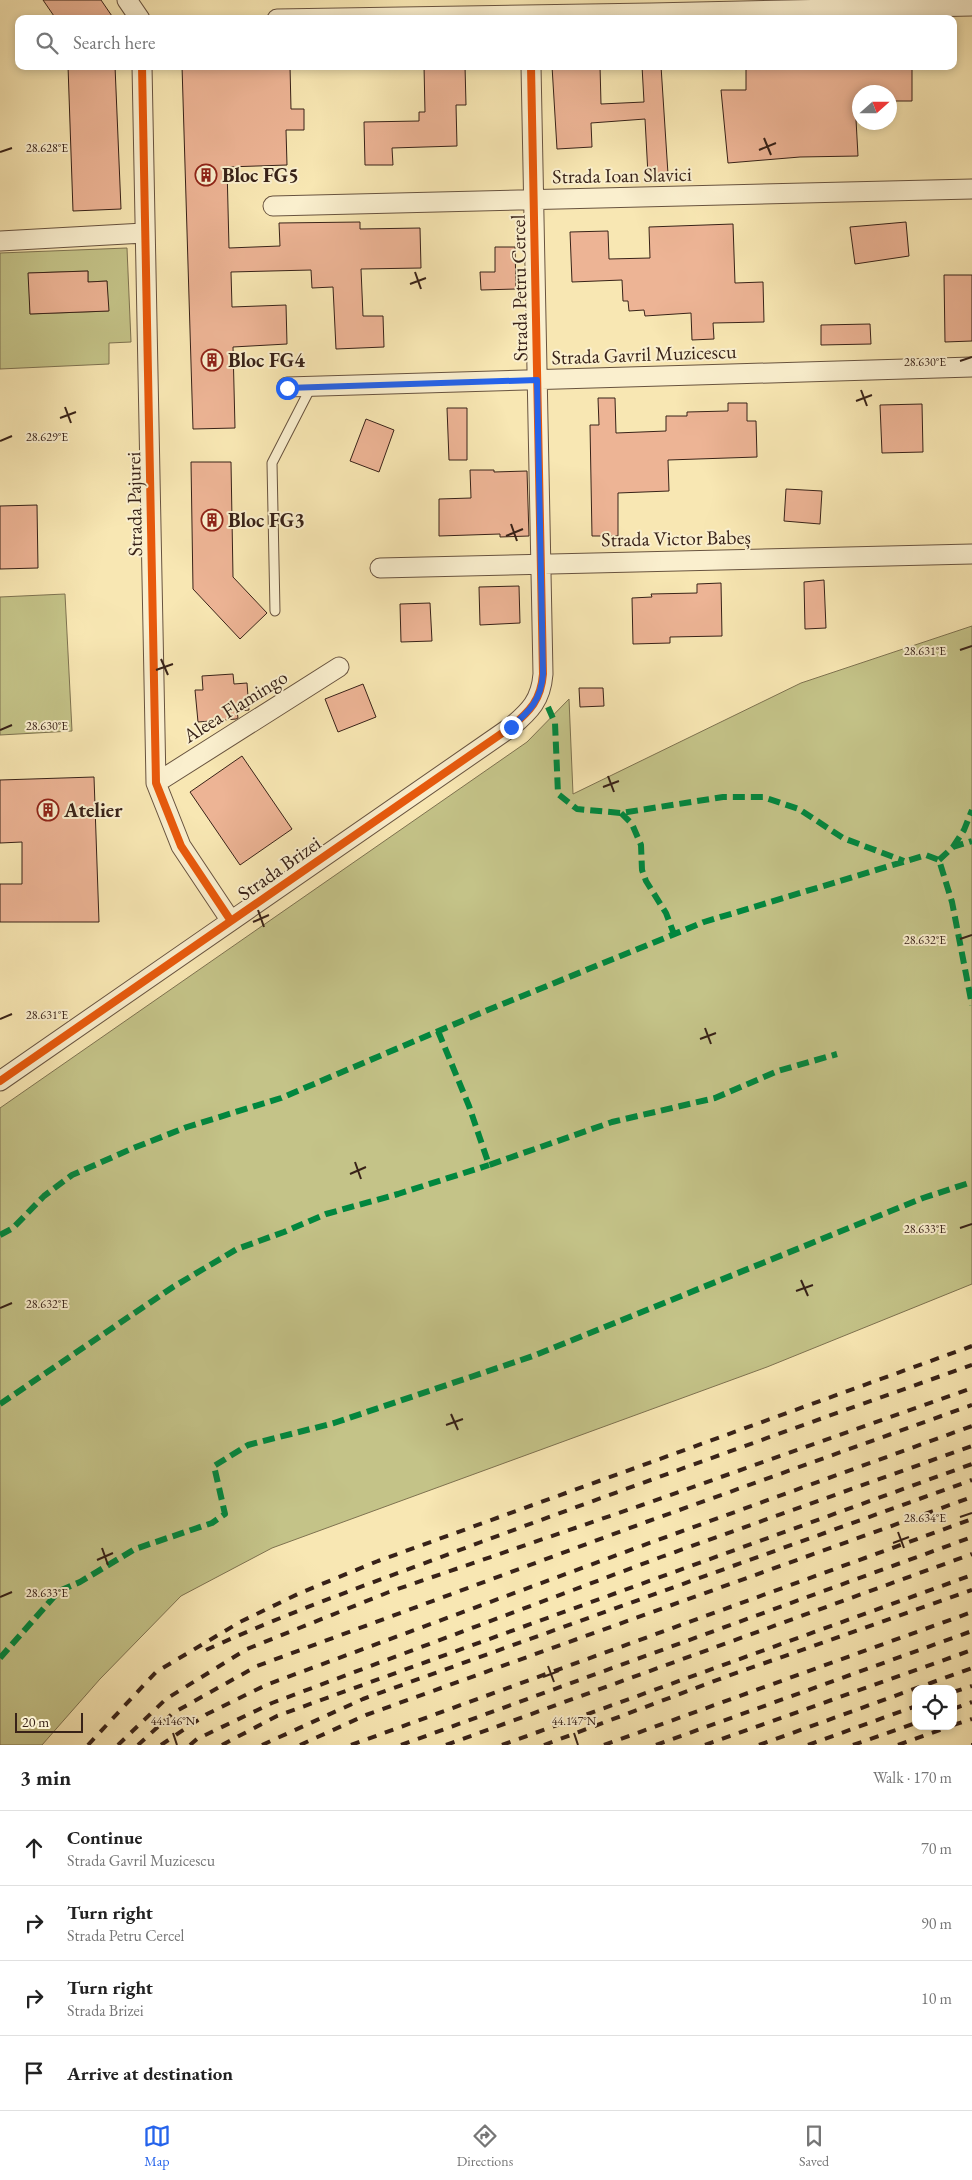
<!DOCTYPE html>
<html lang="en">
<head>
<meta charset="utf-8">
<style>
  :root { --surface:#fff; --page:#f6f6f6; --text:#222; --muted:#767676; --line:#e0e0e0; --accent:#2563eb }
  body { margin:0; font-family:"EB Garamond",serif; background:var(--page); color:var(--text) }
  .controls { position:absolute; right:15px; bottom:15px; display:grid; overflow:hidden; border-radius:10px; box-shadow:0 2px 8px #0003 }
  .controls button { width:45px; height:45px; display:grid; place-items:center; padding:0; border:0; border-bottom:1px solid var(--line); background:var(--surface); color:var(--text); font:25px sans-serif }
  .compass { position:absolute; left:852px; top:85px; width:45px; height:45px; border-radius:50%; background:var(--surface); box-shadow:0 2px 8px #0003; rotate:69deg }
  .scale { position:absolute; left:15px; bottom:12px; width:68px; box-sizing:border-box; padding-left:5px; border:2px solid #382218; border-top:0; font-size:14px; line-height:18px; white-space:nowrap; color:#382218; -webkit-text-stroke:4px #faefce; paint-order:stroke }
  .stop { position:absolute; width:15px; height:15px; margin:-11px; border:4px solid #2563eb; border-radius:50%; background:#fff }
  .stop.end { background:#2563eb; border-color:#fff; box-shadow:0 1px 5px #0008 }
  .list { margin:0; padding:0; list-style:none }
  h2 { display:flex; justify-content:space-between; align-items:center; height:65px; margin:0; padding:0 20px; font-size:21px }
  h2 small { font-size:16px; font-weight:400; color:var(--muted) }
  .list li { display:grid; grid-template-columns:32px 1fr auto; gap:15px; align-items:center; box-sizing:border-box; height:75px; padding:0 20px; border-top:1px solid var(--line) }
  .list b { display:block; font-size:19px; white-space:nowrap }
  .list p { margin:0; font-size:16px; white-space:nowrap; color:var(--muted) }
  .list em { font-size:16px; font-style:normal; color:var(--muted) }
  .icon { flex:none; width:28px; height:28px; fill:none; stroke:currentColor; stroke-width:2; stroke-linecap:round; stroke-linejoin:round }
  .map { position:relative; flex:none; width:972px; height:1745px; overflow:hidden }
  .search { position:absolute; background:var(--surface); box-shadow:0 2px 8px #0003; left:15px; right:15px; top:15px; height:55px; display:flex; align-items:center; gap:12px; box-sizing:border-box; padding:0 18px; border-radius:10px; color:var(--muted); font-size:19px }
  .sheet { height:365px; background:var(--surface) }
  nav { display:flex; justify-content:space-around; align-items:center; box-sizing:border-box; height:70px; border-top:1px solid var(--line); background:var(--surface); font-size:14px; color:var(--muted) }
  nav a { display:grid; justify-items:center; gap:2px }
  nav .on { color:var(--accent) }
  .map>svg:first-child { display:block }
</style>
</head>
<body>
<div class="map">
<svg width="972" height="1745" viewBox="0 0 972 1745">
  <rect width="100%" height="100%" fill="#f8e7b3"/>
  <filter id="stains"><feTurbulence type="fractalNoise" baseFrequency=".004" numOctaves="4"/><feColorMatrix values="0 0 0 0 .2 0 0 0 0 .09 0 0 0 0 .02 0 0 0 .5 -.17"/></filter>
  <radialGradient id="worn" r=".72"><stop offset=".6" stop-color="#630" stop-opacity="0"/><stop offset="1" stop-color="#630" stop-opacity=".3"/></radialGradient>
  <path fill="#c4c388" stroke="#7e7250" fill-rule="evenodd" d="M 127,248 L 131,342 L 109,343 L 109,364 L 0,369 L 0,253 ZM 88,271 L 88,282 L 107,281 L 108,311 L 30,314 L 29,273 Z
    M 65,594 L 72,731 L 0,735 L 0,597 Z
    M 972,626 L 972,1284 L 767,1367 L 272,1548 L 181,1596 L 100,1679 L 42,1745 L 0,1745 L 0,1108 L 527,742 L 569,699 L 573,794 L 801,683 Z"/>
  <path fill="#edb495" stroke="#382218" d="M 43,0 L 101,0 L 114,19 L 56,19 Z
    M 68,66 L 115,66 L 121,209 L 73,211 Z
    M 182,66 L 290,66 L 291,109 L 304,109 L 304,130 L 286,130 L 287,165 L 227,167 L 229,248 L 280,246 L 279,223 L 360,222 L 360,229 L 420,228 L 421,268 L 361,269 L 363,316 L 383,316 L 384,347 L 336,349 L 333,287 L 312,288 L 311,270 L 231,272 L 232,307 L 286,305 L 287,344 L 233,347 L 235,428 L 193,429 Z
    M 424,66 L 465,66 L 466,105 L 456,105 L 457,146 L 392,148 L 393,165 L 365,165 L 364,122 L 419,121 L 419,112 L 425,112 Z
    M 552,66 L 600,66 L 601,104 L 644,102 L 642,66 L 661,66 L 668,174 L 648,175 L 645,119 L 591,123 L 592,147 L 557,149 Z
    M 746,66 L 912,66 L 912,101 L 890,101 L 890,92 L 860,92 L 860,101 L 855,101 L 858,156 L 800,157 L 728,163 L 721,90 L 746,90 Z
    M 906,222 L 909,256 L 855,264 L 850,227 Z
    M 733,224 L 735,283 L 763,282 L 764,322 L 713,323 L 714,339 L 692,340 L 691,313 L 645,316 L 644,310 L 629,311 L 628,301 L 623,301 L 622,280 L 572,282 L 570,232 L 608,231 L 609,259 L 650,258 L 649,227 Z
    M 495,247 L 515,247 L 516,289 L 481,290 L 480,272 L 495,272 Z
    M 88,271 L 88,282 L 107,281 L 109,311 L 30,314 L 28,273 Z
    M 944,275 L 972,275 L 972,341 L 945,342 Z
    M 870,324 L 871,344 L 821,345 L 821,325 Z
    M 598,398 L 615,398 L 616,433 L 666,431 L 666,416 L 687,416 L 687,412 L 728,411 L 728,403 L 747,403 L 747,421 L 756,421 L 757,457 L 668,460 L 669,491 L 618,493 L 618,536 L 592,536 L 590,425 L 599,425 Z
    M 922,404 L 923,452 L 882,453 L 880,405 Z
    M 447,408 L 467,408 L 467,460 L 449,460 Z
    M 366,419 L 394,430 L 379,472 L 350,461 Z
    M 191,462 L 231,462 L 233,577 L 267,613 L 240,639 L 193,589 Z
    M 470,470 L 494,470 L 494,472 L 527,471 L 529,536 L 500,537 L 500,534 L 439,536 L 439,499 L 471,498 Z
    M 786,489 L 822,491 L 820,524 L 784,521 Z
    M 37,505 L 38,568 L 0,569 L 0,506 Z
    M 824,580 L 826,628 L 805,629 L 804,582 Z
    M 721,583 L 722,636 L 670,637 L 670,643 L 633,644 L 632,598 L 652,597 L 651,594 L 697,593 L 697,584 Z
    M 519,586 L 520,623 L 480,625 L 479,587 Z
    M 430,603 L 432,641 L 401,642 L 400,604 Z
    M 233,674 L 234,684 L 247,683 L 249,710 L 237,711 L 238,718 L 236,719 L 198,722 L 195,690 L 203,690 L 202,676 Z
    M 363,684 L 376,717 L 338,732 L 325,699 Z
    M 579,688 L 603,688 L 604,706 L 580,707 Z
    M 242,756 L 292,829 L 240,865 L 190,792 Z
    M 94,777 L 99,922 L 0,922 L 0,884 L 22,884 L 22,842 L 0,843 L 0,780 Z"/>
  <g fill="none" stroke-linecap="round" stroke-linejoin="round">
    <g stroke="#68533f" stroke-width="11">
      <path id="service" d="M 275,611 L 272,463 L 311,387"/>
    </g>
    <g stroke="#68533f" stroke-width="21">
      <path id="minor" d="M 127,0 L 140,19
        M 277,19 L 651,13 L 972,6
        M 142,66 L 156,783 L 181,846 L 231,921
        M 273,206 L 972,189
        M 0,241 L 144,233
        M 287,387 L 972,367
        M 380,568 L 972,554
        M 156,783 L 339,667
        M 0,1081 L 511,727 C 530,711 541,700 543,674 L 531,66"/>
    </g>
    <use href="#service" stroke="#faefce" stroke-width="9"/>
    <use href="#minor" stroke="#faefce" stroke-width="19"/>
    <path stroke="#382218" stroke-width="4" stroke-dasharray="9 9" stroke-linecap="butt" d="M 206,1650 C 295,1609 389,1577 481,1542 C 644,1482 808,1423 972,1365
      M 953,1692 L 972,1686
      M 953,1709 L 972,1702
      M 953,1725 L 972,1719
      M 88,1745 L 156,1672 L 240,1622 L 300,1593 L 378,1561 L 972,1346
      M 118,1745 L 166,1699 L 247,1649 L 389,1592 L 642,1505 L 972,1388
      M 138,1745 L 173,1713 L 257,1666 L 646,1522 L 972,1405
      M 161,1745 L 207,1714 L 266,1685 L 655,1541 L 972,1426
      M 190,1745 L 197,1739 L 272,1703 L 661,1557 L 972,1446
      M 222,1745 L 277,1716 L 972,1464
      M 262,1745 L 363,1699 L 972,1480
      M 300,1745 L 366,1715 L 972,1497
      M 351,1745 L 972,1519
      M 401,1745 L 972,1537
      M 446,1745 L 972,1554
      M 502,1745 L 972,1575
      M 544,1745 L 725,1677 L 972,1590
      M 604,1745 L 972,1612
      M 656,1745 L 972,1631
      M 705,1745 L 972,1650
      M 759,1745 L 972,1668
      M 808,1745 L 916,1706
      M 853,1745 L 916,1723
      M 898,1745 L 951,1726
      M 971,1745 L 972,1745"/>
    <path stroke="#00873e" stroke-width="6" stroke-dasharray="12 6" stroke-linecap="butt" d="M 548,707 L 555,723 L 558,794 L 577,809 L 621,813 L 723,797 L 763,797 L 799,809 L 843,838 L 904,861
      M 621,813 L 632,824 L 641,845 L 642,870 L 646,881 L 666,913 L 674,934
      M 953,847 L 964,830 L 972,810
      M 939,860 L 953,847 L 972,841
      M 438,1031 L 469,1106 L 489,1165 L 612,1122 L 715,1098 L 778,1071 L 837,1054
      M 0,1235 L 13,1228 L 44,1196 L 72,1175 L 131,1149 L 187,1127 L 281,1098 L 483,1012 L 704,922 L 926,855 L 939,860 L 952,902 L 972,1005
      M 0,1404 L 173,1287 L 237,1249 L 284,1232 L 326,1214 L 398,1194 L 489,1165
      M 0,1658 L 59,1591 L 80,1582 L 135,1549 L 212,1523 L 225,1514 L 214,1466 L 248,1445 L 334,1423 L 533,1356 L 923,1198 L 972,1182"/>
    <g stroke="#faefce" stroke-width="11">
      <path id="cycleway" d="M 142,66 L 156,783 L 181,846 L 231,921
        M 0,1081 L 511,727 C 530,711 541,700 543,674 L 531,66"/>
    </g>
    <use href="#cycleway" stroke="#e8590c" stroke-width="8"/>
  </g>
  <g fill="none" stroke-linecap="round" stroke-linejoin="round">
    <path stroke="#2563eb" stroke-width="6" d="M 287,388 L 537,380 L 543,674 C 541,700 530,711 511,727"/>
  </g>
  <path fill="none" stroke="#382218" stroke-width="2" d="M 764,138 L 771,155M 759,150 L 776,143M 0,152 L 12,148M 415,272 L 421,289M 410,284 L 426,278M 960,361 L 972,357M 861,390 L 867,406M 856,401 L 872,395M 65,407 L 71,423M 60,418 L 76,412M 0,441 L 12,436M 511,524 L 517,541M 506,536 L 523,529M 960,650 L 972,646M 161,659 L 168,675M 156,670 L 173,664M 0,730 L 12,725M 608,776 L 614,792M 603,787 L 619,781M 258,910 L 264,927M 253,922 L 269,915M 960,939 L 972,935M 0,1019 L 12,1014M 705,1028 L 711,1044M 700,1039 L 716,1033M 355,1162 L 361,1179M 350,1174 L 366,1167M 960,1228 L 972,1224M 801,1280 L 808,1296M 796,1291 L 813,1285M 0,1308 L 12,1303M 451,1414 L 458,1430M 446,1425 L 463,1419M 960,1517 L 972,1513M 898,1532 L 904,1548M 893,1543 L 909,1537M 102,1548 L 108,1565M 97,1560 L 113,1553M 0,1597 L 12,1592M 548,1666 L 554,1682M 543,1677 L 559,1671M 173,1733 L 177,1745M 574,1733 L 578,1745"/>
  <defs>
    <g id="building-ring" transform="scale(1.125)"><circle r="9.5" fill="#faefce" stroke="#8f2418" stroke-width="1.5"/><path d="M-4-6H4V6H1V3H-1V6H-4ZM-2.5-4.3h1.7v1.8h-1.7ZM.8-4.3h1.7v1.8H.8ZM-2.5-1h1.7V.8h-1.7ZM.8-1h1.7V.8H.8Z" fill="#8f2418"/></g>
  </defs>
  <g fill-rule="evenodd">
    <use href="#building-ring" x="206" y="175"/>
    <use href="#building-ring" x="212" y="360"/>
    <use href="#building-ring" x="212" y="520"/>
    <use href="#building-ring" x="48" y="810"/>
  </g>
  <g text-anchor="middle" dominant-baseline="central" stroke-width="4" stroke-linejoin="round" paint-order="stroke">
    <g font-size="20" font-weight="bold" fill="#382218" stroke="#faefce" text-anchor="start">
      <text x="222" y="175">Bloc FG5</text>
      <text x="228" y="360">Bloc FG4</text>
      <text x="228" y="520">Bloc FG3</text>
      <text x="64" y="810">Atelier</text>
    </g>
    <g font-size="20" fill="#382218" stroke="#faefce">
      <text transform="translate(622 175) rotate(-1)">Strada Ioan Slavici</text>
      <text transform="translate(519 288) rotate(-91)">Strada Petru Cercel</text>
      <text transform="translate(644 354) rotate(-2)">Strada Gavril Muzicescu</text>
      <text transform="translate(134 504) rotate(-91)">Strada Pajurei</text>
      <text transform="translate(676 538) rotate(-1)">Strada Victor Babeș</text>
      <text transform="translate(235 706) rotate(-32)">Aleea Flamingo</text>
      <text transform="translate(279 868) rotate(-35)">Strada Brizei</text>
    </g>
  </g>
  <g font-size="12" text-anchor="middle" fill="#382218" stroke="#faefce" stroke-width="4" stroke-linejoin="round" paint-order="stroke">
    <text x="47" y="152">28.628°E</text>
    <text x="925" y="366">28.630°E</text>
    <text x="47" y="441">28.629°E</text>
    <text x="925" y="655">28.631°E</text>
    <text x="47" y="730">28.630°E</text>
    <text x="925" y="944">28.632°E</text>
    <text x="47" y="1019">28.631°E</text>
    <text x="925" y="1233">28.633°E</text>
    <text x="47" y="1308">28.632°E</text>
    <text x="925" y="1522">28.634°E</text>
    <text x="47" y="1597">28.633°E</text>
    <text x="173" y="1725">44.146°N</text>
    <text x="574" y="1725">44.147°N</text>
  </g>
  <rect width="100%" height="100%" filter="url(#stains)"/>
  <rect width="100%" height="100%" fill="url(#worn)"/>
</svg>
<div class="controls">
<button><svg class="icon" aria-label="locate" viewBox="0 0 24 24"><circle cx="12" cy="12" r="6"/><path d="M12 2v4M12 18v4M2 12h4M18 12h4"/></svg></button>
</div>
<svg class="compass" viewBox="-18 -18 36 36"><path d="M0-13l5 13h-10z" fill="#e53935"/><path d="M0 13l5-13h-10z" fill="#767676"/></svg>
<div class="scale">20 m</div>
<div class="stop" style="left:287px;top:388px"></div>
<div class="stop end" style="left:511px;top:727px"></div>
<div class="search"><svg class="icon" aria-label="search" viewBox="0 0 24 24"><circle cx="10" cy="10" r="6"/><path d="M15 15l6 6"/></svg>Search here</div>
</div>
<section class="sheet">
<h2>3 min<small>Walk · 170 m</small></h2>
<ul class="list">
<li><svg class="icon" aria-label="ahead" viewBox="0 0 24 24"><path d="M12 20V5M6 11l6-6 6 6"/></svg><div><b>Continue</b><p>Strada Gavril Muzicescu</p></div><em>70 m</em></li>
<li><svg class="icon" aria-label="right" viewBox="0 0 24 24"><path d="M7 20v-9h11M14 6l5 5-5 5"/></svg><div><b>Turn right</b><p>Strada Petru Cercel</p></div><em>90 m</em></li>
<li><svg class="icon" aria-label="right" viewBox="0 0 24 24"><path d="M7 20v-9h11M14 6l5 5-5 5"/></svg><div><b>Turn right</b><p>Strada Brizei</p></div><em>10 m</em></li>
<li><svg class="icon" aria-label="arrive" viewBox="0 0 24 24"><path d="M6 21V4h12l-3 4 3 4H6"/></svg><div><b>Arrive at destination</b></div></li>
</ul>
</section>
<nav>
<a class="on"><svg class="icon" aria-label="map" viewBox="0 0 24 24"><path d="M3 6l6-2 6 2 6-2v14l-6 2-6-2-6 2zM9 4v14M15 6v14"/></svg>Map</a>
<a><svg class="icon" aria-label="directions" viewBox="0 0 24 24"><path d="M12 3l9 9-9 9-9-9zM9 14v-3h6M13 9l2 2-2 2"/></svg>Directions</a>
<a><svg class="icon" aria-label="saved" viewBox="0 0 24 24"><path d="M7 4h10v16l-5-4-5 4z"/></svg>Saved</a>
</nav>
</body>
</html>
